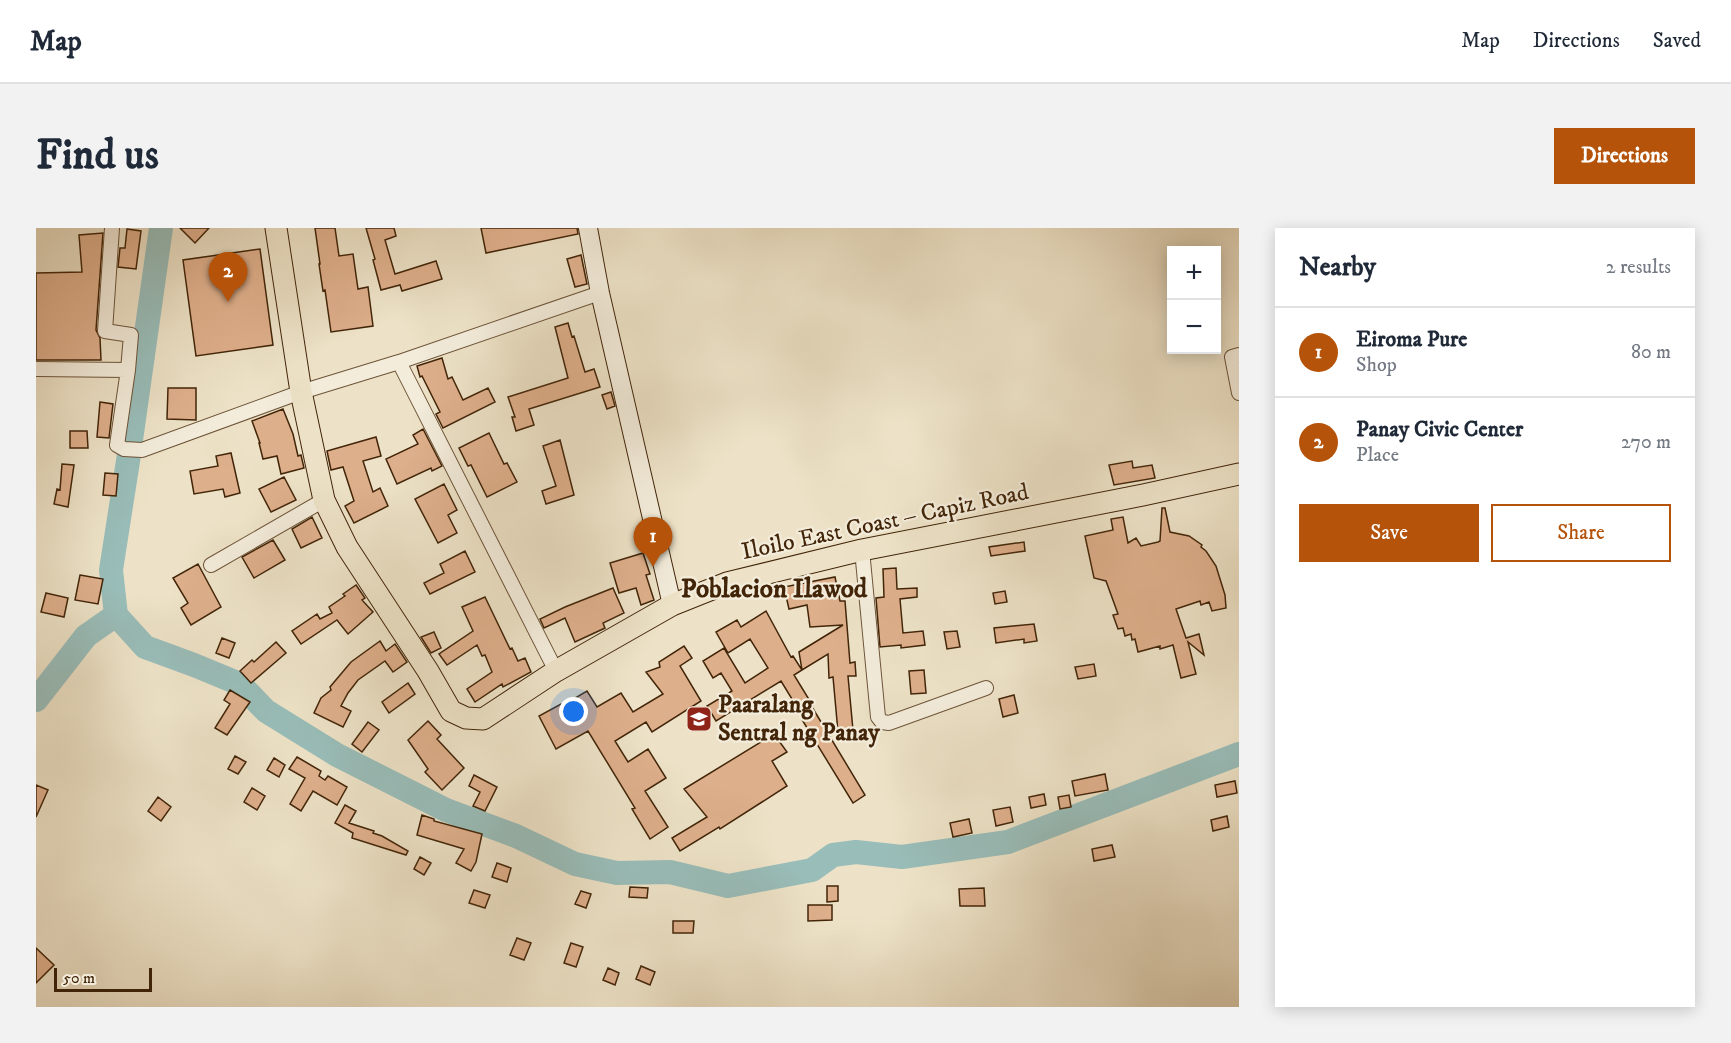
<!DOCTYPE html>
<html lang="en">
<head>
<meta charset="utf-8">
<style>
  :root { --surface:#fff; --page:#f2f2f3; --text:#1f2937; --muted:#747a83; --line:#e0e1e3; --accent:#b45309 }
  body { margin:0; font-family:"IM FELL DW Pica",serif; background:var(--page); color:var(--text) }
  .controls { position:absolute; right:18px; top:18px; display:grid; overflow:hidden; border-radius:0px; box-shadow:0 3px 15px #0003 }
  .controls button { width:54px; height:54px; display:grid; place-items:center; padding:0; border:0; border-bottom:2px solid var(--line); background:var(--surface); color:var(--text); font:30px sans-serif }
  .scale { position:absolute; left:18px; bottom:15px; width:98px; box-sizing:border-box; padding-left:6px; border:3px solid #422509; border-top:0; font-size:16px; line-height:21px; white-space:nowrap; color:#422509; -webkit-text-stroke:4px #f3ecdb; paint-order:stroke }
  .you { position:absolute; left:538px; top:484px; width:21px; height:21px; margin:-15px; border:4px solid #fff; border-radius:50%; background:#1a73e8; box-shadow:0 0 0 9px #1a73e833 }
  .badge { display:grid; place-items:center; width:39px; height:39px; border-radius:50%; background:var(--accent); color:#fff; font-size:20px; font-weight:700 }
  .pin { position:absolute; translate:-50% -50px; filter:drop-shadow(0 2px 3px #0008) }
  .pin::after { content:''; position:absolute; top:32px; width:21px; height:18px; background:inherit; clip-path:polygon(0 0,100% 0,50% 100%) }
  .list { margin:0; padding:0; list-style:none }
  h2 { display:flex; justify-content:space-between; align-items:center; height:78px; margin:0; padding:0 24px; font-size:26px }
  h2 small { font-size:20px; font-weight:400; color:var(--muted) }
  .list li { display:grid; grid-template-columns:39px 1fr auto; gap:18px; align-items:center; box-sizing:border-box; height:90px; padding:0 24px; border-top:2px solid var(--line) }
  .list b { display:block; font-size:22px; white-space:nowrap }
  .list p { margin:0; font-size:20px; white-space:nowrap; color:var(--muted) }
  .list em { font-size:20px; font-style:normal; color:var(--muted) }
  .actions { display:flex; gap:12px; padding:18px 24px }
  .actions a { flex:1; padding:14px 0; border:2px solid var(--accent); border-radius:0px; text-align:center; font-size:21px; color:var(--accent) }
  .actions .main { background:var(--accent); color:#fff }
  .map { position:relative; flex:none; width:1203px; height:779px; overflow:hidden; border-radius:0px }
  header { display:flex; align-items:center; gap:36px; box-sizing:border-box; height:84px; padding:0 30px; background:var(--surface); border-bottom:2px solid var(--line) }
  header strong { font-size:28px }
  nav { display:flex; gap:33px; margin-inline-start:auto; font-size:21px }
  .intro { display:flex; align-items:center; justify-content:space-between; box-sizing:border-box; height:144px; padding:0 36px }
  h1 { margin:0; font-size:42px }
  .button { padding:15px 27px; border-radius:0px; background:var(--accent); color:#fff; font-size:21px; font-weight:700 }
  main { display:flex; gap:36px; padding:0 36px }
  aside { flex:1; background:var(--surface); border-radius:0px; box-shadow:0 3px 15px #0003 }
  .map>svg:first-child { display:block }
</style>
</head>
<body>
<header>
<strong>Map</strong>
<nav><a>Map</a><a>Directions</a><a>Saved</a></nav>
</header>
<div class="intro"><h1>Find us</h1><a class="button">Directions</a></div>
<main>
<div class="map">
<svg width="1203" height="779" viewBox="0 0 1203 779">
  <rect width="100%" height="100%" fill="#ede2c7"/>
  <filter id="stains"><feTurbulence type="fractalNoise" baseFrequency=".00333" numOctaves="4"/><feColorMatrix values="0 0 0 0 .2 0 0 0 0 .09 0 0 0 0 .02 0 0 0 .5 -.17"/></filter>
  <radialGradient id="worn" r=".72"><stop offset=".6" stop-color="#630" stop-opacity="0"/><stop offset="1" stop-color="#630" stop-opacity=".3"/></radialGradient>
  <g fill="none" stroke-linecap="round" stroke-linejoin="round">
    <path stroke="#99bdb9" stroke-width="24" d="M 125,0 L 92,233 L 75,342 L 80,387 L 109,419 L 158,437 L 204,456 L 230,483 L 301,527 L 410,582 L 480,608 L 539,636 L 581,645 L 634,644 L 692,658 L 776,642 L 797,627 L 820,624 L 866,629 L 972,614 L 1203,526
      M 0,472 L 50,408 L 80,387"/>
  </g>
  <path fill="#deaf8b" stroke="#422509" stroke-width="1.5" d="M 144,0 L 173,0 L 159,15 Z
    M 279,0 L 299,0 L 303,28 L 317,26 L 322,61 L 332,59 L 337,98 L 295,104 L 289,62 L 287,63 L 283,36 L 284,36 Z
    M 330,0 L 358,0 L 360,8 L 349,12 L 359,46 L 400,33 L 406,51 L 366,63 L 364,57 L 345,62 L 337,32 L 339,31 Z
    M 445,0 L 541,0 L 542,6 L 450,25 Z
    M 91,1 L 105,3 L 100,41 L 82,39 L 84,20 L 89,20 Z
    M 67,5 L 60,102 L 64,110 L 65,132 L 0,132 L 0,45 L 46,44 L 43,7 Z
    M 224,21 L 237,117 L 160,128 L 147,32 Z
    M 545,27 L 551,56 L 539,59 L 531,31 Z
    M 532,95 L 536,109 L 538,108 L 549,144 L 558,141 L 564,159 L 493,181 L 498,197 L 480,203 L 476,189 L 479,189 L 472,169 L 532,150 L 519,99 Z
    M 406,130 L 412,151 L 416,149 L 427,172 L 452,160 L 459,174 L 407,200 L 400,186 L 404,184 L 386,148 L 384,149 L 381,138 Z
    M 132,160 L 160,160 L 160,192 L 131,191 Z
    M 575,164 L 579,178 L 571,181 L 566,167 Z
    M 64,174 L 77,176 L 73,210 L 61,209 Z
    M 247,181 L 257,206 L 262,228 L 265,227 L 268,240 L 245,246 L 241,228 L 227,231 L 223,215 L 224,215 L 216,193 Z
    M 387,201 L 406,238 L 396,243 L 395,240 L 361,256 L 350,231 L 382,216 L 377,207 Z
    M 34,203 L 51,203 L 52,220 L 34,220 Z
    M 453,205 L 468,236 L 471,235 L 481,254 L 451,269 L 435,237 L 432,238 L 423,220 Z
    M 340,209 L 345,228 L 327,233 L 337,264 L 344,260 L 352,278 L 318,295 L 309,278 L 318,273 L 307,239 L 295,242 L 291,223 Z
    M 524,212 L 538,267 L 510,276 L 506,263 L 520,258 L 507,218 Z
    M 195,225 L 204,265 L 189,269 L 187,261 L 158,266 L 154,243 L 182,238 L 180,228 Z
    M 1096,233 L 1097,240 L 1116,237 L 1119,250 L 1078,257 L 1073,237 Z
    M 26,236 L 38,237 L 32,279 L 18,276 L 21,261 L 24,262 Z
    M 69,245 L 82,246 L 80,268 L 67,267 Z
    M 248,249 L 260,272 L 235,284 L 223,261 Z
    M 408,256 L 421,282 L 412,287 L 421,305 L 402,315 L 379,271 Z
    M 1126,280 L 1129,280 L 1134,304 L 1153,308 L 1166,317 L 1165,319 L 1170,323 L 1180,338 L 1189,367 L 1190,380 L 1176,383 L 1173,374 L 1165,377 L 1164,373 L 1140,381 L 1150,410 L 1163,406 L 1168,427 L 1152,414 L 1160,446 L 1145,450 L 1137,417 L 1124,421 L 1124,418 L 1102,424 L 1099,411 L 1096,412 L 1095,406 L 1089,408 L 1087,400 L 1082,401 L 1077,387 L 1082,386 L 1070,353 L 1058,350 L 1049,308 L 1077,302 L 1075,291 L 1087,289 L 1092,315 L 1100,310 L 1105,318 L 1122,314 L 1124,313 Z
    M 276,289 L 286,310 L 265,320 L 256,301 Z
    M 237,312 L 249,332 L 218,350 L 206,329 Z
    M 988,314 L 989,323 L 955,328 L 953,319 Z
    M 429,323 L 439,344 L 394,366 L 388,355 L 408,345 L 404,336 Z
    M 607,325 L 614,346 L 610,347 L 618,372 L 605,377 L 600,360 L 583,365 L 574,335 Z
    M 162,336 L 185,379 L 155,397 L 145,380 L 152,375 L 137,350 Z
    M 860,340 L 861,361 L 881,360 L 881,369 L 864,371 L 867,405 L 887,403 L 889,417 L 865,420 L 865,417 L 844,419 L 840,370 L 848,369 L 847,341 Z
    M 44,347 L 67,351 L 62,376 L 39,372 Z
    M 799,349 L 804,373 L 809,373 L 814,435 L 819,434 L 820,448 L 812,448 L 817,502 L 802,504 L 797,449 L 793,450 L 792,426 L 766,442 L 763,424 L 807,397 L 774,399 L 771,377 L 753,381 L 748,359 Z
    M 320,357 L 329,370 L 326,372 L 337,384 L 312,406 L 301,392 L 265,416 L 256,403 L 281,386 L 284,391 L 296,385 L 293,379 L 309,368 L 307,366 Z
    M 577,360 L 588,385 L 567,395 L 569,400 L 539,414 L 529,390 L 508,400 L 504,391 L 529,379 Z
    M 969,363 L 971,374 L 959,376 L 957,365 Z
    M 10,365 L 32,370 L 28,389 L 5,384 Z
    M 449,369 L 474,421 L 476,420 L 482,433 L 489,430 L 495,444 L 467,459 L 466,456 L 439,474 L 431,461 L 456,444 L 449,427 L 446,428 L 441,417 L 411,437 L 403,426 L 437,403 L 426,379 Z
    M 730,383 L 755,429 L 757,428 L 766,442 L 758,447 L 777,478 L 776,479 L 829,567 L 817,575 L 765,490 L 767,489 L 745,453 L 680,493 L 671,478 L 696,463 L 685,445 L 677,450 L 667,433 L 688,420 L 709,455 L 732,440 L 714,411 L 692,425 L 680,404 L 701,392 L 705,399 Z
    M 998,396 L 1001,413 L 988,415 L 988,411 L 960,415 L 958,400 Z
    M 921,403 L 924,419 L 911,421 L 908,404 Z
    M 398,404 L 405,420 L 395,425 L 385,409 Z
    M 186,410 L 199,415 L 193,430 L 180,425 Z
    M 344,413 L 350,423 L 359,416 L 371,434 L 357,444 L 349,433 L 322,452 L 312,465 L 305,478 L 315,483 L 307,499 L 278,485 L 285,470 L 295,462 L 294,459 L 315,434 Z
    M 240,414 L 250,425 L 215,455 L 204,443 L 216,432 L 218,434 Z
    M 648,418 L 656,430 L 644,438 L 665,473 L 616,504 L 610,494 L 579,513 L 592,534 L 612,521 L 630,550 L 609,563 L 632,599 L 614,611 L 596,581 L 599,580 L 552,503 L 520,521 L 503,488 L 525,476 L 526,478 L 551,463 L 561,479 L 585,465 L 597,484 L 627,466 L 610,444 L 624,439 L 623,434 Z
    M 1058,436 L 1060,448 L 1042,451 L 1039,439 Z
    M 888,442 L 890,465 L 875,466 L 873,443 Z
    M 372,455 L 379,466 L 353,485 L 346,474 Z
    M 194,462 L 214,474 L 191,507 L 179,500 L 194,476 L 188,472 Z
    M 978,467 L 982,485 L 967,489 L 963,471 Z
    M 392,493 L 405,507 L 401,511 L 428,540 L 406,562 L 389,544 L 392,541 L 372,512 Z
    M 332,494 L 343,502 L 326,524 L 316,516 Z
    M 738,506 L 751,524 L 736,533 L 751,558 L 684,601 L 683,599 L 644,623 L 636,610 L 671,589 L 648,561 Z
    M 199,528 L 210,534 L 202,546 L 192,541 Z
    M 261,529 L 285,543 L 283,548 L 289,552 L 292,548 L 311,559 L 301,577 L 277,563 L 265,583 L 254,576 L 269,550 L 253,541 Z
    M 238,530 L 249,537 L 243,549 L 231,542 Z
    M 1069,546 L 1072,562 L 1039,568 L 1036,553 Z
    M 438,547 L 461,559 L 449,583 L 437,578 L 444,564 L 433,558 Z
    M 1199,553 L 1201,565 L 1181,569 L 1179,557 Z
    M 0,557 L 12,562 L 0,589 Z
    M 216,560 L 229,568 L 221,582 L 208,574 Z
    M 1008,566 L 1010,577 L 995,580 L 993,569 Z
    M 1033,567 L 1035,579 L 1024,581 L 1022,569 Z
    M 122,569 L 135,579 L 125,593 L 112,583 Z
    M 309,577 L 320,583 L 313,595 L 338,603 L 337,605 L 346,608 L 372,623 L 370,627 L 316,610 L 317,605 L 299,595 Z
    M 974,579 L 977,594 L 960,598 L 957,582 Z
    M 386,587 L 398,591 L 398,593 L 446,606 L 440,634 L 435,643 L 420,635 L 428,621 L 381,607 Z
    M 1191,588 L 1193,599 L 1177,603 L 1175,592 Z
    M 933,591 L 936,605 L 917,609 L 914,595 Z
    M 1076,617 L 1079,629 L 1058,633 L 1056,621 Z
    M 384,629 L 395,635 L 388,647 L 378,641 Z
    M 461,635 L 475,640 L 471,654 L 456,649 Z
    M 791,658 L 802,658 L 802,673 L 791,674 Z
    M 594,659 L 612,660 L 611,670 L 593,669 Z
    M 948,660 L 949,678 L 924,678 L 923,661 Z
    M 438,662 L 454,667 L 449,680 L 433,675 Z
    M 545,663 L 555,666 L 550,680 L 539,676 Z
    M 772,677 L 796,677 L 796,692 L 772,693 Z
    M 637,693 L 658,693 L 657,705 L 637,705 Z
    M 481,710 L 495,715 L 488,732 L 474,727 Z
    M 535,715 L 547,719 L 540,739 L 528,735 Z
    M 0,720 L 18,737 L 0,755 Z
    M 605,738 L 619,744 L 614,757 L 600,751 Z
    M 572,740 L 583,745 L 579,757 L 567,752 Z"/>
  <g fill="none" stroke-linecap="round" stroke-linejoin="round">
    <g stroke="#6d5438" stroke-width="16">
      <path id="street" d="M 76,0 L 69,103 L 95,107 L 92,142 L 81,217 L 88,221 L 106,222 L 265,164 L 363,134 L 564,65
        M 1203,127 L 1196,129 L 1203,165
        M 363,134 L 520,443
        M 0,141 L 92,142
        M 826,322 L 842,489 L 846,494 L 853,495 L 950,460
        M 175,337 L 288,272"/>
    </g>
    <g stroke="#422509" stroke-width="20">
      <path id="secondary" d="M 552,0 L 564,65 L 636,377"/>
    </g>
    <g stroke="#422509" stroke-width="23">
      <path id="primary" d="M 240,0 L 265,164 L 288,272 L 311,319 L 392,443 L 415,483 L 430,490 L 447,491 L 520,443 L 636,377 L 691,355 L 826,322 L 1107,267 L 1203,246"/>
    </g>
    <use href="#street" stroke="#f3ecdb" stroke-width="14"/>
    <use href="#secondary" stroke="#f3ecdb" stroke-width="18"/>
    <use href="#primary" stroke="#ede2c7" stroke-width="21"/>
  </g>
  <defs>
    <g id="school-square" transform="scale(1.35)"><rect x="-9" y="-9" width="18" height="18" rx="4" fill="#8f2418" stroke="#f3ecdb"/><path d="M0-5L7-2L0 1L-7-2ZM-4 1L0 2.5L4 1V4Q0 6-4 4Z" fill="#fff"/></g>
  </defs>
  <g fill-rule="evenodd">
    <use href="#school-square" x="663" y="491"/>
  </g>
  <g text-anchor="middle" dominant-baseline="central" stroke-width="4.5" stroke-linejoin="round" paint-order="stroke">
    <g font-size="24" fill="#422509" stroke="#f3ecdb">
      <text transform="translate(849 294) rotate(-12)">Iloilo East Coast – Capiz Road</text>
    </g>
    <g font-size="24" font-weight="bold" fill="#422509" stroke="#f3ecdb" text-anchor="start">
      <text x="682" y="477">Paaralang<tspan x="682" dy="28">Sentral ng Panay</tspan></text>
    </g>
    <g font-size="27" font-weight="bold" fill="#422509" stroke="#f3ecdb">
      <text x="738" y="361">Poblacion Ilawod</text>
    </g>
  </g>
  <rect width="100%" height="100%" filter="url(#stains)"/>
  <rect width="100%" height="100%" fill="url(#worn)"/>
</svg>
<div class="controls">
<button>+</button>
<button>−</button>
</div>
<div class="scale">50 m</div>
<div class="you"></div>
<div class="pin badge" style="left:617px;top:339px">1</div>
<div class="pin badge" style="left:192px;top:74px">2</div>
</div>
<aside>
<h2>Nearby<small>2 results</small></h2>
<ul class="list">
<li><span class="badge">1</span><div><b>Eiroma Pure</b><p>Shop</p></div><em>80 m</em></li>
<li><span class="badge">2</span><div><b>Panay Civic Center</b><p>Place</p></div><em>270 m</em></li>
</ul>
<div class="actions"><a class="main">Save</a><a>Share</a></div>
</aside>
</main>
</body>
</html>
